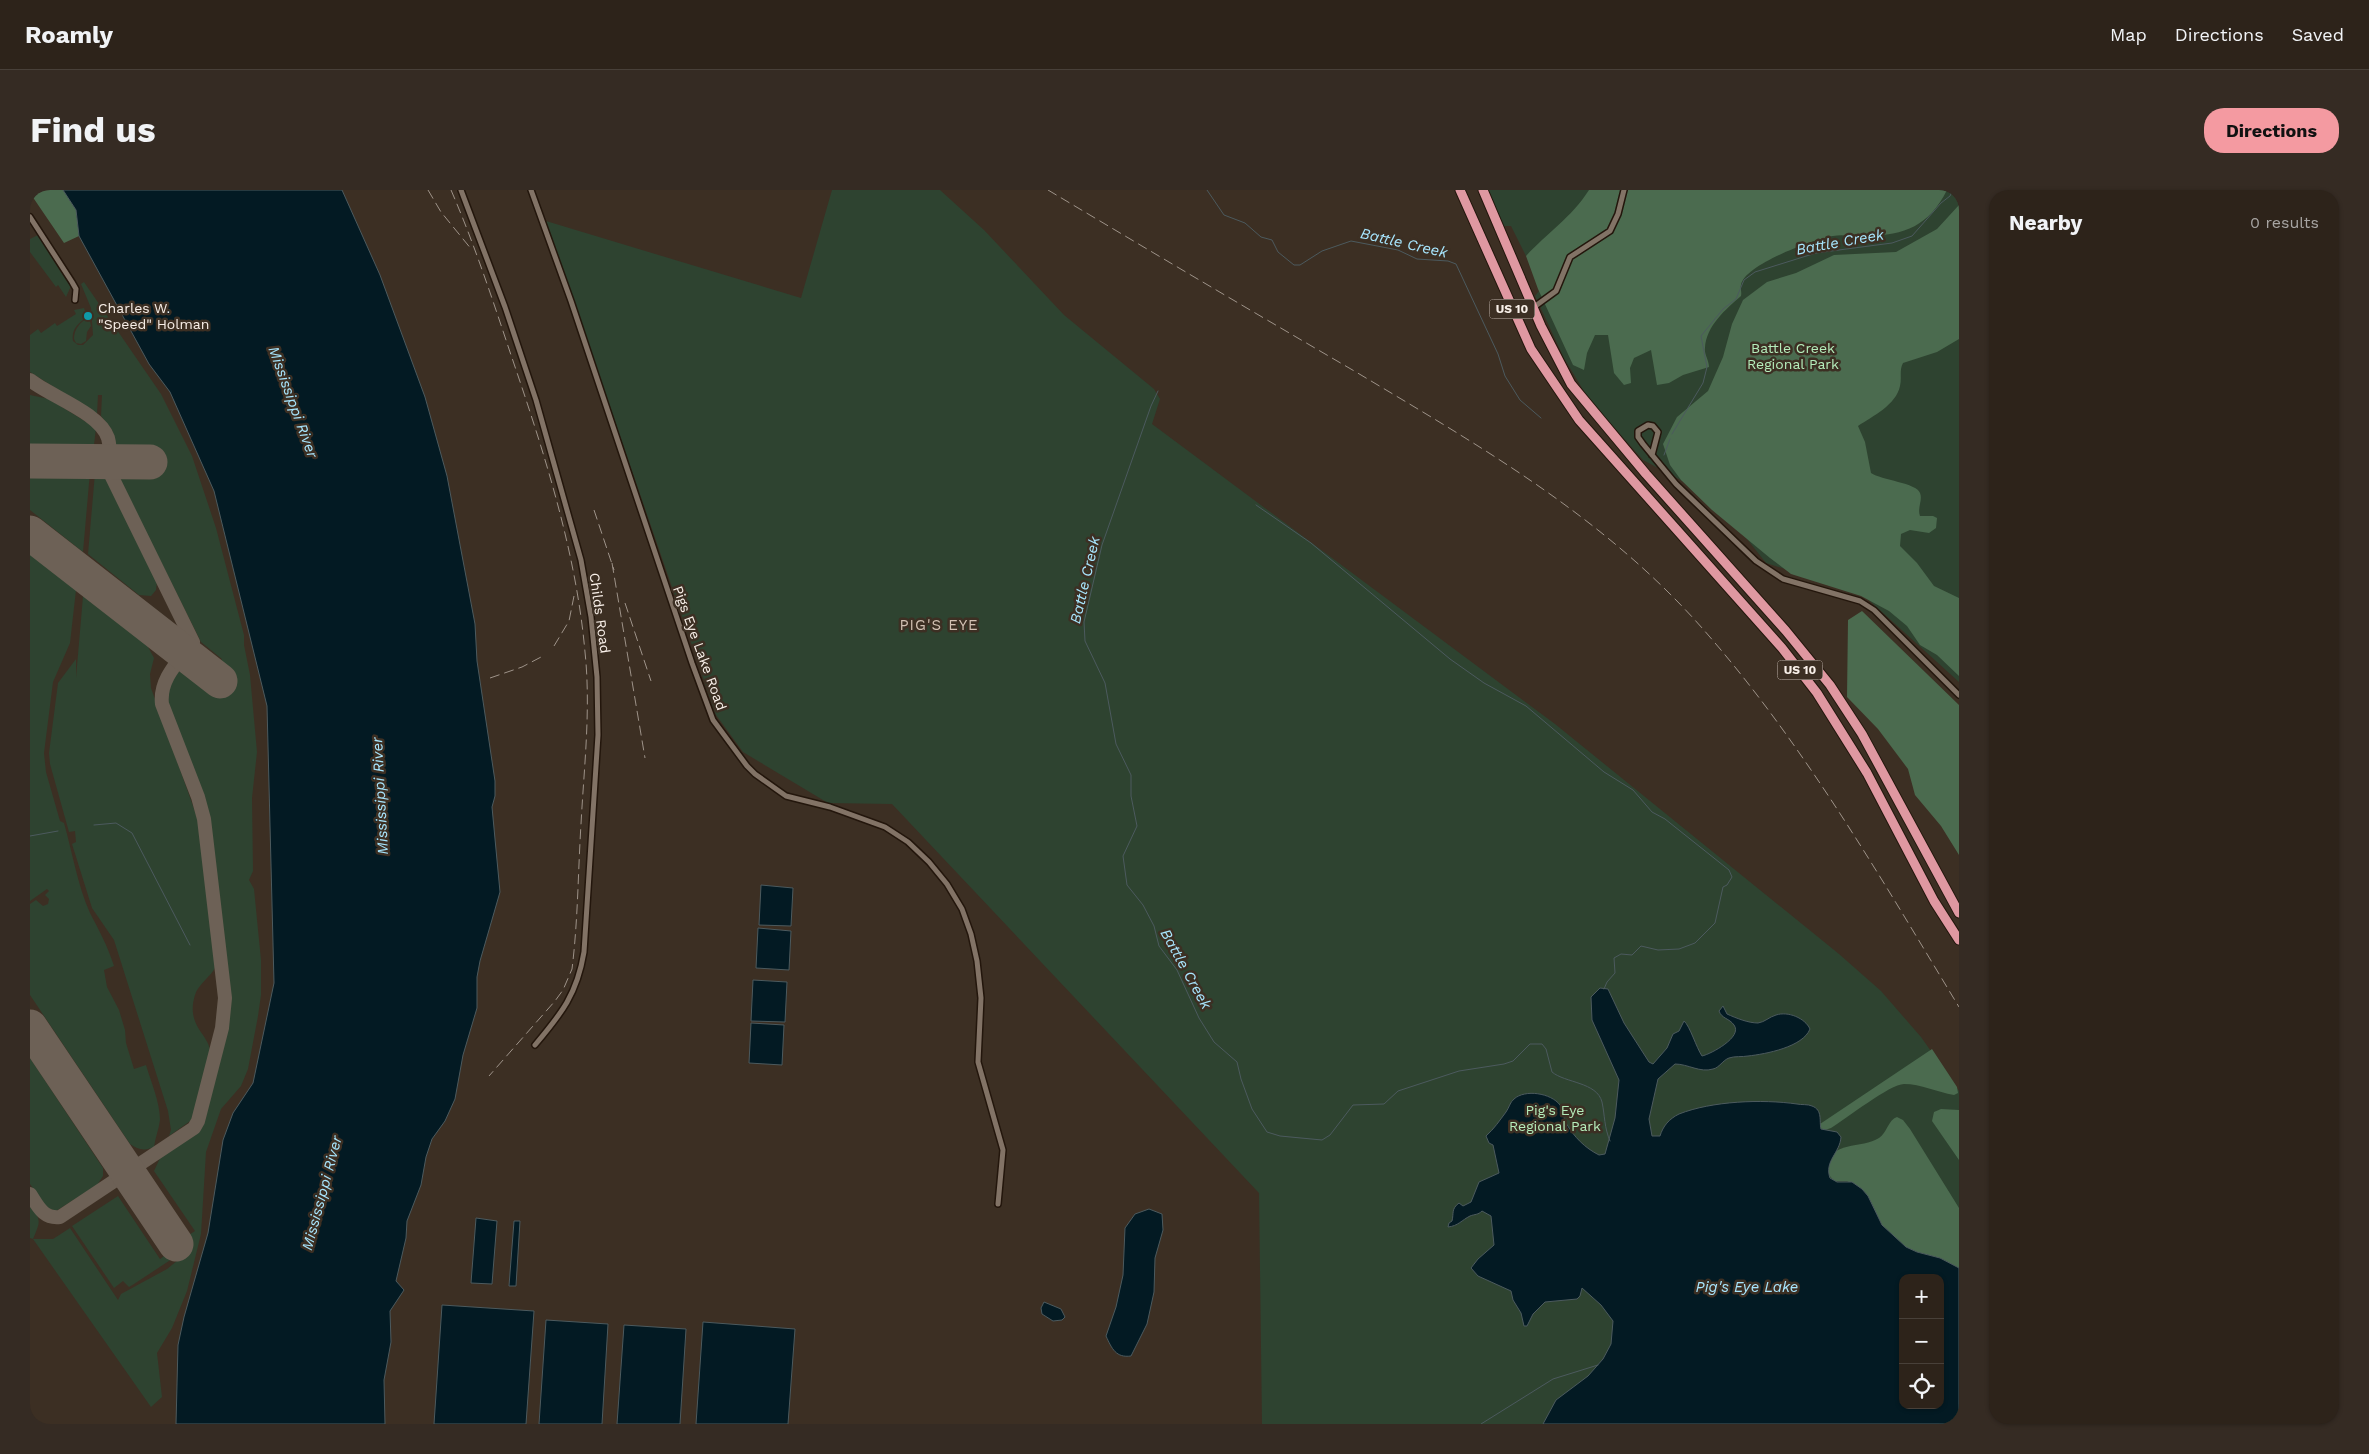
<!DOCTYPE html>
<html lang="en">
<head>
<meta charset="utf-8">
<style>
  :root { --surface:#2d231a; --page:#352b23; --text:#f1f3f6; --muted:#a7a4a2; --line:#484039; --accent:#f49aa1 }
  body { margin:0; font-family:"Work Sans",sans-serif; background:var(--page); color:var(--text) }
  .controls { position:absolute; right:15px; bottom:15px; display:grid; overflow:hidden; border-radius:10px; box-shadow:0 1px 4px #0004 }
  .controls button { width:45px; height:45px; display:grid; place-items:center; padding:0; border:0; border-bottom:1px solid var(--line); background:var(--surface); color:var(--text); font:25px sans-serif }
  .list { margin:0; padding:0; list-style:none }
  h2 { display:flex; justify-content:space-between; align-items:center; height:65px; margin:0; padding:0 20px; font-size:21px }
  h2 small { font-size:16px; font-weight:400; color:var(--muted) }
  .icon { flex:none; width:28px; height:28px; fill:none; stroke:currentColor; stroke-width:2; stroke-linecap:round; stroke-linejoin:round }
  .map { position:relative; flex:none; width:1929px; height:1234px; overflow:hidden; border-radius:20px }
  header { display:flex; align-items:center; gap:30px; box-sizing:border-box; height:70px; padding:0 25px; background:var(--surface); border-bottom:1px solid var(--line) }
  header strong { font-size:24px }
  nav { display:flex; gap:28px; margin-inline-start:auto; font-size:18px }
  .intro { display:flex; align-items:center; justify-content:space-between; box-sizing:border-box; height:120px; padding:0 30px }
  h1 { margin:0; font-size:35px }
  .button { padding:12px 22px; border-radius:20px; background:var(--accent); color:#111; font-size:18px; font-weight:700 }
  main { display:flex; gap:30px; padding:0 30px }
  aside { flex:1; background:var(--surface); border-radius:20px; box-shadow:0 1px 4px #0004 }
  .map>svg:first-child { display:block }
</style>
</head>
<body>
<header>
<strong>Roamly</strong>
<nav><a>Map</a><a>Directions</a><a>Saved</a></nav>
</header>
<div class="intro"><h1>Find us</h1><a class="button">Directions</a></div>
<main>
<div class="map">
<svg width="1929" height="1234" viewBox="0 0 1929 1234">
  <rect width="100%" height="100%" fill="#3c2f23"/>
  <path fill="#2e4330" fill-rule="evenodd" d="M 802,0 L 910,0 L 954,40 L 1034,125 L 1124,199 L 1130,209 L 1122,234 L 1525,534 L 1809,764 L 1851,801 L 1891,847 L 1929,901 L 1929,1234 L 1232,1234 L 1229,1003 L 862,614 L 798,613 L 713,562 L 686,525 L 516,31 L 771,108 ZM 1873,1088 L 1910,1088 L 1910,1215 L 1873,1215 Z
    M 1451,0 L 1929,0 L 1929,492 L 1831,403 L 1736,373 L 1713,344 L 1658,294 L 1613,270 L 1558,208 L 1534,168 L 1505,106 L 1558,40 L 1530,36 L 1496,66 L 1481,36 L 1466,36 Z
    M 8,45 L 41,96 L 36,107 L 28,95 L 26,97 L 0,62 L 0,49 Z
    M 54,92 L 131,204 L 162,266 L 186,338 L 214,445 L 214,455 L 220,485 L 227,562 L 222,608 L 223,681 L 219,690 L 224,699 L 231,770 L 231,805 L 228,826 L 218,879 L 211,896 L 191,919 L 176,962 L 171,1044 L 157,1101 L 142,1138 L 127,1163 L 132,1207 L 121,1217 L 3,1049 L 0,1048 L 0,1014 C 11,1031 11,1030 3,1049 L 23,1049 L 40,1038 L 88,1110 L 91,1104 L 137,1079 L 158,1062 L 156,1060 L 153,1062 L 149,1055 L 159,1049 L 157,1046 L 165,1041 L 124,981 L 131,966 L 169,941 L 174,934 L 198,835 L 200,796 L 179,625 L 138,512 L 139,495 L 148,482 L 151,481 L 170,495 L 179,488 L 188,493 L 194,486 L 186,480 L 192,469 L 171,452 L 86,282 L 121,283 L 121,260 L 87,259 L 82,240 L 71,226 L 72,205 L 68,205 L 67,224 L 0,182 L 0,145 L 8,139 L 11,143 L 25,133 L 27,136 L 46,124 L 44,120 L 54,118 L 57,127 C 48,133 41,140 43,151 L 48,155 L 53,155 L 63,145 L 61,118 L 51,94 Z
    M 59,127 L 61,136 L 57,142 L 56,151 L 51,154 L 46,153 L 44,149 C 44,139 50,132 59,127 Z
    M 0,205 L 19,209 L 66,238 L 64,255 L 59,259 L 0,258 Z
    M 0,281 L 60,282 L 53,362 L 0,320 Z
    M 65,283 L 72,285 L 79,293 L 127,391 L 126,400 L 121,406 L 109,405 L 58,364 Z
    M 0,364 L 46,400 L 40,453 L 23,492 L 14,563 L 16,582 L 30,631 L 34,633 C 42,661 48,697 60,723 C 69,740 78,757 84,776 L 74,780 L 77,797 L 89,820 L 95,840 L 96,853 L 104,879 L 116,875 C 121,892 130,912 130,930 C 129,939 125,948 124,957 C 115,961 108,960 100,954 L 0,805 L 0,714 L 6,710 L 13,716 L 18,714 L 19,709 L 15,705 L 19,701 L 17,699 L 0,711 Z
    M 53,406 L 117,455 L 124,468 L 120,484 L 121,498 L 168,630 L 186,776 C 181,787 168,794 165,805 C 155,837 181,845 180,863 L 163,929 L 139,946 L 141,940 L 138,921 L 84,750 L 62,718 L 42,654 L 46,652 L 45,641 L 39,642 L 20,574 L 19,563 L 28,493 L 46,469 L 46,488 Z
    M 0,868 L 73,978 L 73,986 L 67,995 L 26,1021 L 17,1018 L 0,994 Z
    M 88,1006 L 130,1069 L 147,1057 L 151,1063 L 104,1094 L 99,1097 L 93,1091 L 84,1098 L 42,1036 Z"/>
  <path fill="#4b6b4f" d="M 0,0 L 33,0 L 46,20 L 49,46 L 34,53 L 0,3 Z
    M 1559,0 L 1917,0 C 1899,36 1875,45 1837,46 C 1826,47 1813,44 1803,46 C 1784,49 1714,75 1711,95 C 1710,98 1712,102 1711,106 C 1696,119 1676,136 1675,158 C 1674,164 1679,170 1679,177 L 1653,185 L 1639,193 L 1627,195 L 1621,160 L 1604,168 L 1600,178 L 1601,193 L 1594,195 L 1584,183 L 1578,145 L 1565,145 L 1557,163 L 1554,180 L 1543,175 L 1508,99 L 1496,66 C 1518,42 1541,28 1559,0 Z
    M 1929,15 L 1929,149 L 1907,162 L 1873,173 C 1869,180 1872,188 1870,196 C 1866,215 1843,226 1828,236 L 1835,252 L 1841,283 C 1851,290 1887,293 1890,303 C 1893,310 1887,318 1890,326 L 1903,326 L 1907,328 L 1906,338 L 1899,343 L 1880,340 L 1871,344 L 1870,356 L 1887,373 L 1904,396 L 1929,408 L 1929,486 L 1907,465 L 1890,455 L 1877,436 L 1859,421 L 1831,406 L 1761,384 L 1740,368 L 1682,320 L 1651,290 L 1640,275 L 1633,254 L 1647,227 L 1678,201 L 1693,167 L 1702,134 L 1713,110 L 1737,92 L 1766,83 L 1804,65 L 1866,62 L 1907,39 Z
    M 1832,421 L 1929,515 L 1929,665 L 1911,636 L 1885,605 L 1878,579 L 1848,539 L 1817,507 L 1818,430 Z
    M 1902,859 L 1927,897 L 1928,903 L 1924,905 C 1907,902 1891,894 1874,894 C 1860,894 1816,929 1801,938 L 1795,940 L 1790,938 L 1790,934 Z
    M 1911,919 L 1929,920 L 1929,970 L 1902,931 L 1904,922 Z
    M 1867,927 L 1873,930 L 1880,939 L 1929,1018 L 1929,1078 L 1910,1068 L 1887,1062 L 1876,1057 L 1852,1035 L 1838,1006 L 1832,999 L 1817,991 L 1804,991 L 1799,985 C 1792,949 1831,960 1849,948 C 1857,943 1858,930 1867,927 Z"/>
  <path fill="#031a23" stroke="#4c5a5e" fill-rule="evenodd" d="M 33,0 L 312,0 L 350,85 L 395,207 L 417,286 L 445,434 L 447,471 L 465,591 L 465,606 L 462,617 L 470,702 L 450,771 L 447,787 L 447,818 L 433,865 L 425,909 L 415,931 L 402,949 L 396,967 L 391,995 L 377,1031 L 376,1048 L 366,1091 L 374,1100 L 360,1121 L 361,1152 L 354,1190 L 355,1234 L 146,1234 L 148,1155 L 154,1127 L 178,1043 L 193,950 L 203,923 L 223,893 L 244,793 L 237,516 L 184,301 L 140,202 L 119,174 L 49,46 L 46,20 Z
    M 731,695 L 763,698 L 761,736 L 729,735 Z
    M 728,738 L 761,741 L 759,780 L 726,778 Z
    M 723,790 L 757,792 L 755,832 L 721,831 Z
    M 1570,798 L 1578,799 L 1594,833 L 1619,872 L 1623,874 L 1637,858 L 1643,844 L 1649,841 L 1654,831 C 1660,836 1666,857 1672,866 C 1681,864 1713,847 1704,835 C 1699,828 1692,829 1689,821 L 1693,816 L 1697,824 C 1706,828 1718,833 1728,833 C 1735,832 1739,827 1746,825 C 1758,821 1775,828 1780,839 C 1773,857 1736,864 1718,866 C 1713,867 1704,866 1699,868 C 1693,870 1689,878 1683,879 C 1670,883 1658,874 1645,874 L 1628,889 L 1619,929 L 1622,946 L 1630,946 C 1633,936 1639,929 1649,924 C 1682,911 1732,909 1767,914 C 1771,915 1778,914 1782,916 C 1793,920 1789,931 1791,939 L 1807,942 L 1811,947 C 1810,963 1794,971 1800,988 L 1807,992 L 1822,992 L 1832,999 L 1838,1006 L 1852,1035 L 1876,1057 L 1887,1062 L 1910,1068 L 1929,1078 L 1929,1234 L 1513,1234 L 1526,1210 L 1558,1186 L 1573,1169 L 1581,1154 L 1583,1131 L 1571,1115 L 1552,1098 L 1550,1106 L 1547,1109 L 1515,1112 L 1503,1124 L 1497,1136 L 1494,1136 L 1491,1123 L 1483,1110 L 1481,1101 L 1448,1086 L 1441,1078 L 1448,1069 L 1464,1055 L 1461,1026 L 1452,1021 C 1448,1025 1445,1024 1440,1026 C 1432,1030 1428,1036 1418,1037 L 1419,1033 L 1422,1031 C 1424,1023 1421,1019 1429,1013 L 1433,1016 L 1441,1012 L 1449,992 L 1469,983 L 1463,955 L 1459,953 L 1456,946 C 1464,939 1470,930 1476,922 C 1479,918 1480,912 1484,909 C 1495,899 1521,903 1530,915 C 1534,920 1533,928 1536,933 C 1544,947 1555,958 1569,965 L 1575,964 L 1585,928 L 1589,890 L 1562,830 L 1561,807 ZM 1873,1088 L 1910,1088 L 1910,1215 L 1873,1215 Z
    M 721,833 L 754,835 L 752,875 L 719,873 Z
    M 1119,1019 L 1132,1024 L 1133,1040 L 1125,1068 L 1124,1102 L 1117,1134 L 1101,1166 C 1086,1168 1082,1159 1076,1146 L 1086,1117 L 1093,1085 L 1095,1038 L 1105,1024 Z
    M 446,1028 L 467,1031 L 462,1094 L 441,1093 Z
    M 484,1031 L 490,1031 L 486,1096 L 479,1096 Z
    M 1014,1112 L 1031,1119 L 1035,1127 L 1032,1130 L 1023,1131 L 1012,1124 L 1011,1118 Z
    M 412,1115 L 504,1121 L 496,1234 L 404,1234 Z
    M 516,1130 L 578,1134 L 572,1234 L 509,1234 Z
    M 673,1132 L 765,1139 L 758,1234 L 666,1234 Z
    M 594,1135 L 656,1139 L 650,1234 L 587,1234 Z"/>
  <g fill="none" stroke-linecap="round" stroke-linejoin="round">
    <path stroke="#4c5a5e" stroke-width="1" d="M 1177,0 L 1194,25 L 1215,33 L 1231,47 L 1242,50 L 1248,62 L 1264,75 L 1270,75 L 1292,61 L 1321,51 L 1368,60 L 1387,69 L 1418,71 L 1426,74 L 1468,164 L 1475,186 L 1490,210 L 1511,228
      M 1128,201 L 1121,216 L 1072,355 L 1054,432 L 1055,451 L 1075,493 L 1086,554 L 1101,585 L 1101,606 L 1107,636 L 1093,666 L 1097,695 L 1113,715 L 1124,736 L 1129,756 L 1147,780 L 1169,828 L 1184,852 L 1207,872 L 1211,889 L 1222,919 L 1237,942 L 1250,946 L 1292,950 L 1300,945 L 1323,915 L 1354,914 L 1368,901 L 1429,881 L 1474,874 L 1483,871 L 1500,854 L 1512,854 L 1516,859 L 1522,882 C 1535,893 1567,892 1572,912 C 1575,926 1574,937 1580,951
      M 1642,244 L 1673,193 L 1677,177 L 1671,146 L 1693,119 L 1706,109 L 1714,90 L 1725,82 L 1786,63 L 1862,53 L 1882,46 L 1911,13 L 1920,6 L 1923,0
      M 1634,265 L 1640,249
      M 1226,315 L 1281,353 L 1420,469 L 1454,493 L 1496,516 L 1574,582 L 1603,600 L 1622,622 L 1635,629 L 1699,680 L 1702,687 L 1697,695 L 1693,697 L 1685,733 L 1665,753 L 1649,759 L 1628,760 L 1611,756 L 1602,765 L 1591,764 L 1584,768 L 1585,783 L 1577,792 L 1574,799
      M 64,635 L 86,633 L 102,643 L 160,755
      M 0,646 L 28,641
      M 1451,1234 L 1523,1189 L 1568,1175"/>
    <path stroke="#6d6156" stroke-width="14" d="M 0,190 C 20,206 70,223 78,248 C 81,259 80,272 80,283 L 163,452 C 149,471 129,489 132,514 L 168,607 L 174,629 L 195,808 L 192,838 L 168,931 L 164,938 L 30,1027 C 13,1029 8,1016 0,1004"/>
    <path stroke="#6d6156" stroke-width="35" d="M 0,271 L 120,272
      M 0,343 L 190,491
      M 0,837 L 146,1054"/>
    <g stroke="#23160c" stroke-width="8">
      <path id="minor" d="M 431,0 L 475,117 L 506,210 L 551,370 L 561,427 L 567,487 L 568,545 L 554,762 C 547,804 532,823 505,855
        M 501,0 L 541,111 L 662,473 L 683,530 L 717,576 L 725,584 L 756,606 L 800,617 L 855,637 L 878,652 L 899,672 L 917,694 L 932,719 L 941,744 L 947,771 L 951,808 L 948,872 L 973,960 L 968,1014
        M 0,27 L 42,92 L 46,99 L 45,110
        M 1504,117 L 1526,101 L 1540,67 L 1580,41 L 1588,24 L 1594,0
        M 1622,265 L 1628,242 L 1623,236 L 1618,235 L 1608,241 L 1608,247 L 1613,254 L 1646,294 L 1726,371 L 1753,389 L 1830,411 L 1844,420 L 1929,505"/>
    </g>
    <g stroke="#23160c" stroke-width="11">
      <path id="trunk" d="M 1430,0 L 1501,159 L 1549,230 L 1752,458 L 1787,503 L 1837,583 L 1904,711 L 1929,750
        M 1453,0 L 1511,136 L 1541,194 L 1616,284 L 1756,441 L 1800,495 L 1832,544 L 1929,723"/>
    </g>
    <use href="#minor" stroke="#827366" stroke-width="5"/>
    <use href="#trunk" stroke="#df98a1" stroke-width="9"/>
    <path stroke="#9e9389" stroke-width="1" stroke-dasharray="10 5" stroke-linecap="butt" d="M 398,0 L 411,22 L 442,60
      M 421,0 C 444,53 462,108 480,162 C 513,259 546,360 555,462 C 561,519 554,577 551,634 C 548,682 548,731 542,779 L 533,800 L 525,811 L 459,886
      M 1018,0 C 1120,61 1223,122 1326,182 C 1448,255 1567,323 1664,429 C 1768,544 1849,685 1929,817
      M 564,320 L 584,380
      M 582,373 L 615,568
      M 595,413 L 621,491
      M 524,456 L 539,431 L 544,406
      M 460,488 L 492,477 L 513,466"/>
  </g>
  <circle fill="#0f9aa8" stroke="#3c2f23" stroke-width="2" cx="58" cy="126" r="5"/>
  <g text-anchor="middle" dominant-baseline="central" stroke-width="5" stroke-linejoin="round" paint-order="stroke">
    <g fill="#3c2f23" stroke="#c0b5ad" stroke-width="1">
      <rect x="1459.5" y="109.5" width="45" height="19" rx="4"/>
      <rect x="1747.5" y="470.5" width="45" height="19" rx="4"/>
    </g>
    <g font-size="12" font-weight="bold" fill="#f8efe8">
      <text x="1482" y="119">US 10</text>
      <text x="1770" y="480">US 10</text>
    </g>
    <g font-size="14" fill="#f8efe8" stroke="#3c2f23" text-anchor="start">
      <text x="68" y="118">Charles W.<tspan x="68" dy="16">"Speed" Holman</tspan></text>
    </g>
    <g font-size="14" fill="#b5edbb" stroke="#3c2f23">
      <text x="1763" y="158">Battle Creek<tspan x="1763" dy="16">Regional Park</tspan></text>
      <text x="1525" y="920">Pig's Eye<tspan x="1525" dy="16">Regional Park</tspan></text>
    </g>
    <g font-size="14" fill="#f8efe8" stroke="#3c2f23">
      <text transform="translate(570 423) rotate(82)">Childs Road</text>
      <text transform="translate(670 458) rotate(70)">Pigs Eye Lake Road</text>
    </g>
    <g font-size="15" font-style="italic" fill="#a7e5fd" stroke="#3c2f23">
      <text transform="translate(1810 52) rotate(-10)">Battle Creek</text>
      <text transform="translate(1374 53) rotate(13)">Battle Creek</text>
      <text transform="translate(263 212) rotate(70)">Mississippi River</text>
      <text transform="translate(1055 390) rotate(-77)">Battle Creek</text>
      <text transform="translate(350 606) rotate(-93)">Mississippi River</text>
      <text transform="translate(1156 779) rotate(61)">Battle Creek</text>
      <text transform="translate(292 1003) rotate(-75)">Mississippi River</text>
      <text x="1717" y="1097">Pig's Eye Lake</text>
    </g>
    <g font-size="15" letter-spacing="1" fill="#d2c1b3" stroke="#3c2f23">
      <text x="909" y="435">PIG'S EYE</text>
    </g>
  </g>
</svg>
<div class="controls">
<button>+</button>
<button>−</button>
<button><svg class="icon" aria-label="locate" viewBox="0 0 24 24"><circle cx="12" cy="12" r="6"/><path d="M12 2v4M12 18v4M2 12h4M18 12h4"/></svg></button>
</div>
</div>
<aside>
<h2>Nearby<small>0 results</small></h2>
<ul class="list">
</ul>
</aside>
</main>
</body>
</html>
